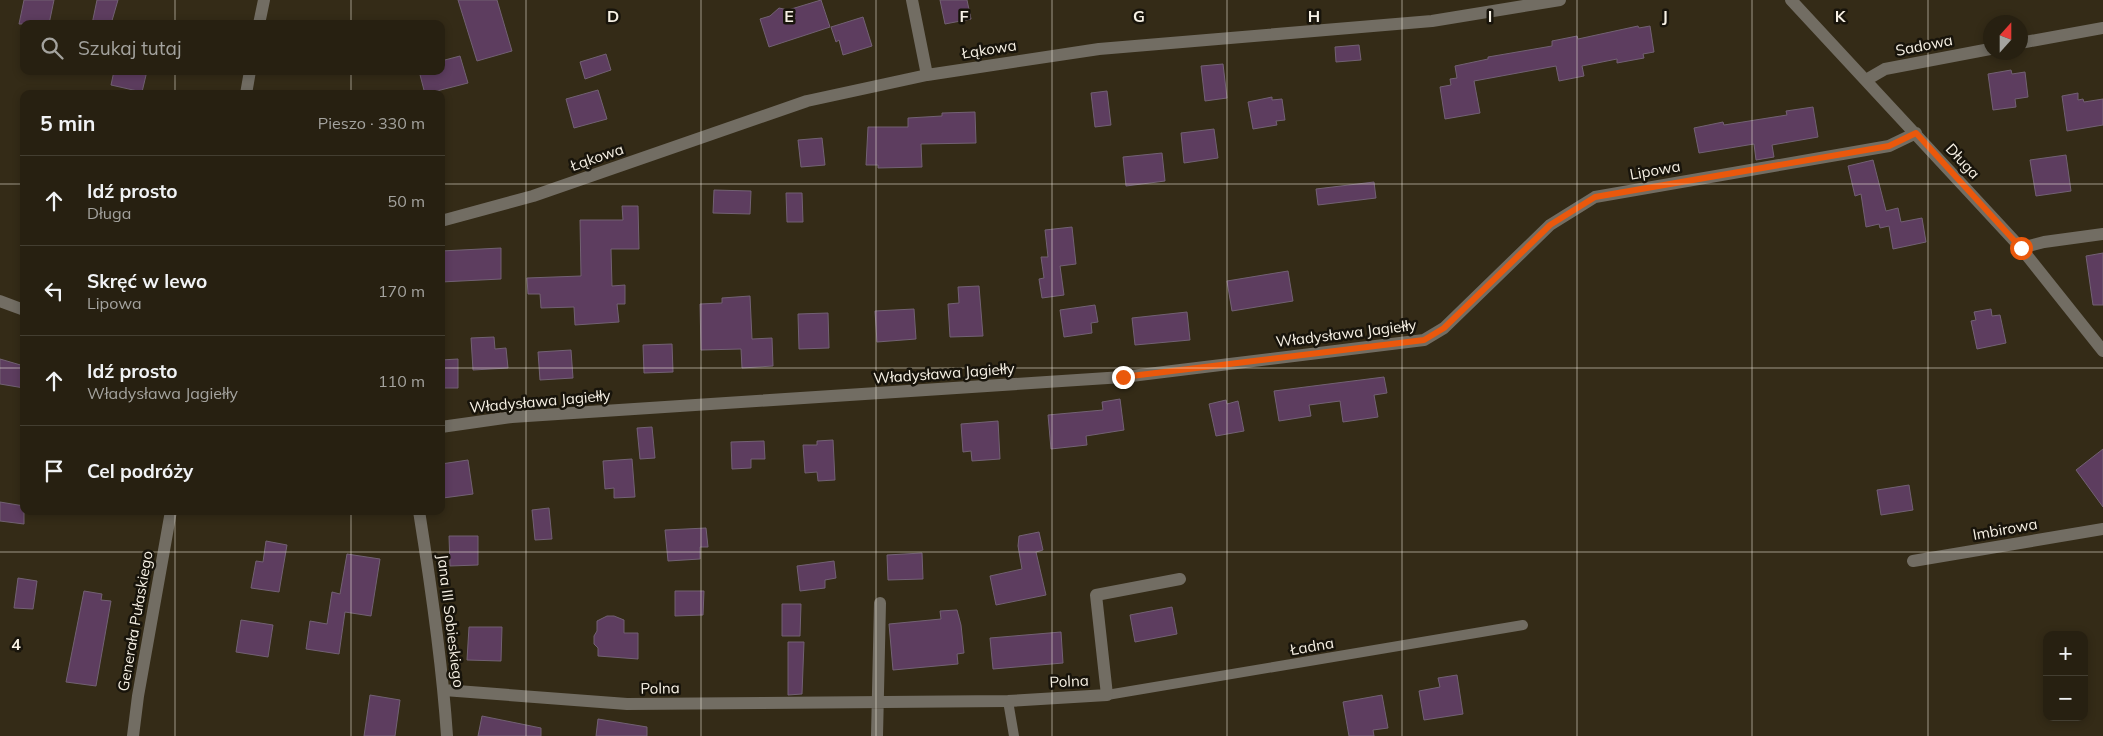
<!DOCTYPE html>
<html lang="pl">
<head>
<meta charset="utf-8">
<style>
  :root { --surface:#272011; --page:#332d1f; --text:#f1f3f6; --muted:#a4a39f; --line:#433e31 }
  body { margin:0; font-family:Mulish,sans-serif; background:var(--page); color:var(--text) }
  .controls { position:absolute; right:15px; bottom:15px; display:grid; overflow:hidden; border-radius:10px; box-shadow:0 2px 8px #0003 }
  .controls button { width:45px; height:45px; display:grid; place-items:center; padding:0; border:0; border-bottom:1px solid var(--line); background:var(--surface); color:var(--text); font:25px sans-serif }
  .compass { position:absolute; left:1983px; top:15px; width:45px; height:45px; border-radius:50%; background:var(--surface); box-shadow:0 2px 8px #0003; rotate:21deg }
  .stop { position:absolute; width:15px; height:15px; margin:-11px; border:4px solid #ea580c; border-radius:50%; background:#fff }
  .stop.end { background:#ea580c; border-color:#fff; box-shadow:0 1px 5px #0008 }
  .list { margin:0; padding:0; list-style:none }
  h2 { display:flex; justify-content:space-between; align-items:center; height:65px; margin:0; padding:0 20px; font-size:21px }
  h2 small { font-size:16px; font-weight:400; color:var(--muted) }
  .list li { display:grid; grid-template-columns:32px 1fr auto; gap:15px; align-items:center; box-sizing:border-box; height:90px; padding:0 20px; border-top:1px solid var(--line) }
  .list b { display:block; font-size:19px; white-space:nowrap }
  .list p { margin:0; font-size:16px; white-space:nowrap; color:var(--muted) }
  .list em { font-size:16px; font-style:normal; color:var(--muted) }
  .icon { flex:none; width:28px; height:28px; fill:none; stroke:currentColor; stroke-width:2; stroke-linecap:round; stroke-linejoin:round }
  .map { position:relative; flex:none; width:2103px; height:736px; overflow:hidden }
  .search { position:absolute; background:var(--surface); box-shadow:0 2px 8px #0003; left:20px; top:20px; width:425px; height:55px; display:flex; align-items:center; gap:12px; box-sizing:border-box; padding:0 18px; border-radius:10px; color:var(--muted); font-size:19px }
  .panel { position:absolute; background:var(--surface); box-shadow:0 2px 8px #0003; left:20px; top:90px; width:425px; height:425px; border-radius:10px }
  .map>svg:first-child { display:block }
</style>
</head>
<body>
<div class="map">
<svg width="2103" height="736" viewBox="0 0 2103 736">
  <rect width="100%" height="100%" fill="#342b17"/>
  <path fill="#5d3d5f" stroke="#726173" d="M 24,0 L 54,0 L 49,24 L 19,24 Z
    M 97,0 L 118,0 L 111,24 L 92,24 Z
    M 458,0 L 497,0 L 512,51 L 477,61 Z
    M 821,0 L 830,27 L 769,47 L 760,19 L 770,16 L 779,8 L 788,10 Z
    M 940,0 L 967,0 L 971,19 L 945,24 Z
    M 863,17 L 872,46 L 843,55 L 839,40 L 836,42 L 831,27 Z
    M 1638,26 L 1639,28 L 1650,26 L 1654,52 L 1643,54 L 1644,58 L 1617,63 L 1617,59 L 1582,66 L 1584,76 L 1559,81 L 1556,66 L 1474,81 L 1480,113 L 1445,119 L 1440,87 L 1451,85 L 1450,79 L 1457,78 L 1455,66 L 1488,59 L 1488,57 L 1552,46 L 1552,41 L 1577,36 L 1578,39 Z
    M 1359,45 L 1361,60 L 1336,62 L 1335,47 Z
    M 606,54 L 611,70 L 585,79 L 580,62 Z
    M 460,56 L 468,83 L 425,94 L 419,71 L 441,71 L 441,61 Z
    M 1223,64 L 1227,98 L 1205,101 L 1201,66 Z
    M 2011,70 L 2012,74 L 2025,72 L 2028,97 L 2015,99 L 2016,107 L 1993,110 L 1988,74 Z
    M 114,71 L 147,71 L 142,92 L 111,85 Z
    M 598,90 L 607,119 L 574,128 L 566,99 Z
    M 1107,91 L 1111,125 L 1095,127 L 1091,93 Z
    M 2078,93 L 2078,100 L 2083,99 L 2084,102 L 2103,99 L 2103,125 L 2067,131 L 2062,96 Z
    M 1272,97 L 1272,100 L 1282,99 L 1285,120 L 1276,121 L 1277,125 L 1253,129 L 1248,102 Z
    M 1813,107 L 1818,137 L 1772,145 L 1774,157 L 1756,160 L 1754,144 L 1699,153 L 1694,128 L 1723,122 L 1724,125 L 1787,115 L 1786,111 Z
    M 975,112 L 976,143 L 921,144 L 922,167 L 878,168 L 878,165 L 866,165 L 868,127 L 908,127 L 908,118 L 942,116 L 942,113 Z
    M 1214,129 L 1218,158 L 1184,163 L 1181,133 Z
    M 822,138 L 825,165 L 801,167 L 798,140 Z
    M 1162,153 L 1165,181 L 1126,186 L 1123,157 Z
    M 2066,155 L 2071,191 L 2036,196 L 2030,160 Z
    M 1873,160 L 1886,211 L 1898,208 L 1901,222 L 1922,218 L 1926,242 L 1893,249 L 1889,226 L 1880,228 L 1879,224 L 1866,227 L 1861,194 L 1855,196 L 1848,166 Z
    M 1374,182 L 1376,198 L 1318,205 L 1316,189 Z
    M 714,190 L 751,191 L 750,214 L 713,213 Z
    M 786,193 L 802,193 L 803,222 L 787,222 Z
    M 622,206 L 638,206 L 639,249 L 611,249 L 612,286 L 625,285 L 625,304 L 617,304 L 619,322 L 575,325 L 574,307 L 541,308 L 540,294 L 528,294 L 527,278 L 581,276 L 580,220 L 623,220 Z
    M 1072,227 L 1076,264 L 1060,266 L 1064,295 L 1042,298 L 1039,279 L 1044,278 L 1041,257 L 1048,257 L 1045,230 Z
    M 501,248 L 501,279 L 441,282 L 441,251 Z
    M 2103,253 L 2103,305 L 2093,305 L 2086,256 Z
    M 1288,271 L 1293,301 L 1232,311 L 1227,281 Z
    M 979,286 L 983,336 L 950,337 L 948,304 L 959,303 L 958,287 Z
    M 750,296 L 752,339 L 772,338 L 773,366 L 742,368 L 741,349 L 701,350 L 700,304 L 722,303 L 722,298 Z
    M 1095,305 L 1098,322 L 1091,323 L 1092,333 L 1064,337 L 1060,310 Z
    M 914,309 L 916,339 L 877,342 L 875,311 Z
    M 1991,309 L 1992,316 L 2000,315 L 2006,343 L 1977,349 L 1971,321 L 1976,320 L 1974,312 Z
    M 1187,312 L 1190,340 L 1135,345 L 1132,318 Z
    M 828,313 L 829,348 L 799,349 L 798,314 Z
    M 494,337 L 495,349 L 506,348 L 508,368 L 473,370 L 471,338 Z
    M 672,344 L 673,372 L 644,373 L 643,345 Z
    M 571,350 L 573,378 L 540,380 L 538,352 Z
    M 0,359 L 24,366 L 24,388 L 0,384 Z
    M 458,359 L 458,388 L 441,388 L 441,360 Z
    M 1384,377 L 1387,393 L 1374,395 L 1378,417 L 1343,422 L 1340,401 L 1309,405 L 1311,416 L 1279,421 L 1274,391 Z
    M 1120,399 L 1124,430 L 1086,436 L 1087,445 L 1051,449 L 1048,415 L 1103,410 L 1102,402 Z
    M 1226,400 L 1227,404 L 1238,401 L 1244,431 L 1216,436 L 1209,404 Z
    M 998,421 L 1000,459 L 972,461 L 971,451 L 963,452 L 961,424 Z
    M 652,427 L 655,458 L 640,459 L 637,428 Z
    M 833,440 L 835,480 L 818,481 L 817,472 L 805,473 L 803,445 L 817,445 L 817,441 Z
    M 764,441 L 765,459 L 751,459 L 751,468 L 732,469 L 731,442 Z
    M 2103,449 L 2103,507 L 2076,470 Z
    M 632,459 L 635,497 L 614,498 L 614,488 L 605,489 L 603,461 Z
    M 468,460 L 473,494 L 443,498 L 441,464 Z
    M 1909,485 L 1913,510 L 1881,515 L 1877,490 Z
    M 0,502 L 24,506 L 24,524 L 0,521 Z
    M 549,508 L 552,539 L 535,540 L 532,510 Z
    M 706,528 L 708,547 L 700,547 L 700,559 L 668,561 L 665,530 Z
    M 1039,532 L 1043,550 L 1036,552 L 1046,595 L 996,605 L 990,576 L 1022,569 L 1018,546 L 1019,536 Z
    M 449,536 L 478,536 L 478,565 L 450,566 Z
    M 266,541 L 287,545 L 279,592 L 251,588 L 256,561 L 263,562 Z
    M 922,553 L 923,579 L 888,580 L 887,555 Z
    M 347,554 L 380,559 L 371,616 L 345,612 L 339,654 L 306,649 L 310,621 L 327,624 L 332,592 L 340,594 Z
    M 834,561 L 836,578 L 825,580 L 825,588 L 800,591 L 797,566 Z
    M 18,578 L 37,581 L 33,609 L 14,608 Z
    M 84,591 L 102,594 L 101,600 L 111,601 L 96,686 L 66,682 Z
    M 675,591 L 704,591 L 703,615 L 675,616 Z
    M 782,604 L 801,604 L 800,636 L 782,636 Z
    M 1172,607 L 1177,634 L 1135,642 L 1130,615 Z
    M 957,610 L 961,625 L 964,653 L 957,654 L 958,664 L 893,670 L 889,624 L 941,619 L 940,611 Z
    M 607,616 L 614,616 L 624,620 L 624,633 L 638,633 L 638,659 L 598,656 L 598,648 L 594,644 L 594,636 L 597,631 L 597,621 Z
    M 241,620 L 273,625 L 268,657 L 236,652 Z
    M 469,627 L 502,627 L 501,661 L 467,660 Z
    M 1061,632 L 1063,663 L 993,669 L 990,638 Z
    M 788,642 L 804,642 L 802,694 L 788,695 Z
    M 1457,675 L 1463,714 L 1424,720 L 1419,691 L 1440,687 L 1438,678 Z
    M 370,695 L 400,700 L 395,736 L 364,736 Z
    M 1382,695 L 1388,728 L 1373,730 L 1374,736 L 1349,736 L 1343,702 Z
    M 482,716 L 541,728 L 541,736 L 478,736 Z
    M 598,719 L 647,727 L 647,736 L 596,736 Z"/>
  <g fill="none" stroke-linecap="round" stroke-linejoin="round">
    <path stroke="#726d63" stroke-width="10" d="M 1107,695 L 1523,625
      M 1008,701 L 1014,736"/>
    <path stroke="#726d63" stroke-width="12" d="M 912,0 L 927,75
      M 1791,0 L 2021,248 L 2103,351
      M 259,24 L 264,0
      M 2020,43 L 2103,28
      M 1866,80 L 1885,69 L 1990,49
      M 246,94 L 250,71
      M 441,221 L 533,196 L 807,101 L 927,75 L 1099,49 L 1432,21 L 1560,0
      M 2021,248 L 2044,242 L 2103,234
      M 0,301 L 24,310
      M 441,427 L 512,417 L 1123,377 L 1424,340 L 1444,328 L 1550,225 L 1595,197 L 1889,146 L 1916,133
      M 419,511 C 431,586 442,660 447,736
      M 1913,561 L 2103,529
      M 444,690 L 627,704 L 1008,701 L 1107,695 L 1096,595 L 1180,579
      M 133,736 L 138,696 L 171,511
      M 877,736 L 880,603"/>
  </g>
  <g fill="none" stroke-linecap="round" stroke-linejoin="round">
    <path stroke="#ea580c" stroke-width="6" d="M 1123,377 L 1424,340 L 1444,328 L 1550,225 L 1595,197 L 1889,146 L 1916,133 L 2021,248"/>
  </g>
  <path fill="none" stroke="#f7f1e5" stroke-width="1" stroke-opacity="0.55" d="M 175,0 L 175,24M 351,0 L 351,24M 526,0 L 526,736M 701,0 L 701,736M 876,0 L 876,736M 1052,0 L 1052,736M 1227,0 L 1227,736M 1402,0 L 1402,736M 1577,0 L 1577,736M 1752,0 L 1752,736M 1928,0 L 1928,736M 175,71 L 175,94M 351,71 L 351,94M 0,184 L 24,184M 441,184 L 2103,184M 0,368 L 24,368M 441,368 L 2103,368M 175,511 L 175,736M 351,511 L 351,736M 0,552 L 2103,552"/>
  <g text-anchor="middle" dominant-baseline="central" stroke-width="5" stroke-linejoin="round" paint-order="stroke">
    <g font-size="15" fill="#f7f1e5" stroke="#18140b">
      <text transform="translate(1924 45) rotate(-11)">Sadowa</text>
      <text transform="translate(989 49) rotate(-9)">Łąkowa</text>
      <text transform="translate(597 157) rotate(-19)">Łąkowa</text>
      <text transform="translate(1963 161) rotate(47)">Długa</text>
      <text transform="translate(1655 170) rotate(-10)">Lipowa</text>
      <text transform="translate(1346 333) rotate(-7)">Władysława Jagiełły</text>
      <text transform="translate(944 373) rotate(-4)">Władysława Jagiełły</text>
      <text transform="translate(540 401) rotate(-5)">Władysława Jagiełły</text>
      <text transform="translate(2005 529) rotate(-10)">Imbirowa</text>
      <text transform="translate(135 621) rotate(-80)">Generała Pułaskiego</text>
      <text transform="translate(451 621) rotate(83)">Jana III Sobieskiego</text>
      <text transform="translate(1312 646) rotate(-10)">Ładna</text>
      <text transform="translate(1069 681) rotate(-3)">Polna</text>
      <text transform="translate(660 688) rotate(-1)">Polna</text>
    </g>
  </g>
  <g font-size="16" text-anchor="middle" font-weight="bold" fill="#f7f1e5" stroke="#18140b" stroke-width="5" stroke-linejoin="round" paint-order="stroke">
    <text x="613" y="22">D</text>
    <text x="789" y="22">E</text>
    <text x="964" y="22">F</text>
    <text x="1139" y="22">G</text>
    <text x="1314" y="22">H</text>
    <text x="1490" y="22">I</text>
    <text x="1665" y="22">J</text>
    <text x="1840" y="22">K</text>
    <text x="16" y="650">4</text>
  </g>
</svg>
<div class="controls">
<button>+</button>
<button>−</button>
</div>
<svg class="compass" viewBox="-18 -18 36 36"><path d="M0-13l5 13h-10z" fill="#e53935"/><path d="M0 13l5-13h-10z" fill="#a4a39f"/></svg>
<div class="stop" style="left:2021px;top:248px"></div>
<div class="stop end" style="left:1123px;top:377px"></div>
<div class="search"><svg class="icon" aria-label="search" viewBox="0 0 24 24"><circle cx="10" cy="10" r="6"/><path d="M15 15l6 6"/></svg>Szukaj tutaj</div>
<section class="panel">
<h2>5 min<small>Pieszo · 330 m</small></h2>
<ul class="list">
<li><svg class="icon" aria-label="ahead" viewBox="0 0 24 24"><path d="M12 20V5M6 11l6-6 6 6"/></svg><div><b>Idź prosto</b><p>Długa</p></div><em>50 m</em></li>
<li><svg class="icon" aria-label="left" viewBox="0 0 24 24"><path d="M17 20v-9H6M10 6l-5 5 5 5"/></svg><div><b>Skręć w lewo</b><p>Lipowa</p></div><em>170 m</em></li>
<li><svg class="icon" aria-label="ahead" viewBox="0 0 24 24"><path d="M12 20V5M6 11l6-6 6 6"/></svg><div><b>Idź prosto</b><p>Władysława Jagiełły</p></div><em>110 m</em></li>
<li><svg class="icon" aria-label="arrive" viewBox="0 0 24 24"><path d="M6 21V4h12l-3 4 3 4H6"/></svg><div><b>Cel podróży</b></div></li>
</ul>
</section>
</div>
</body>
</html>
